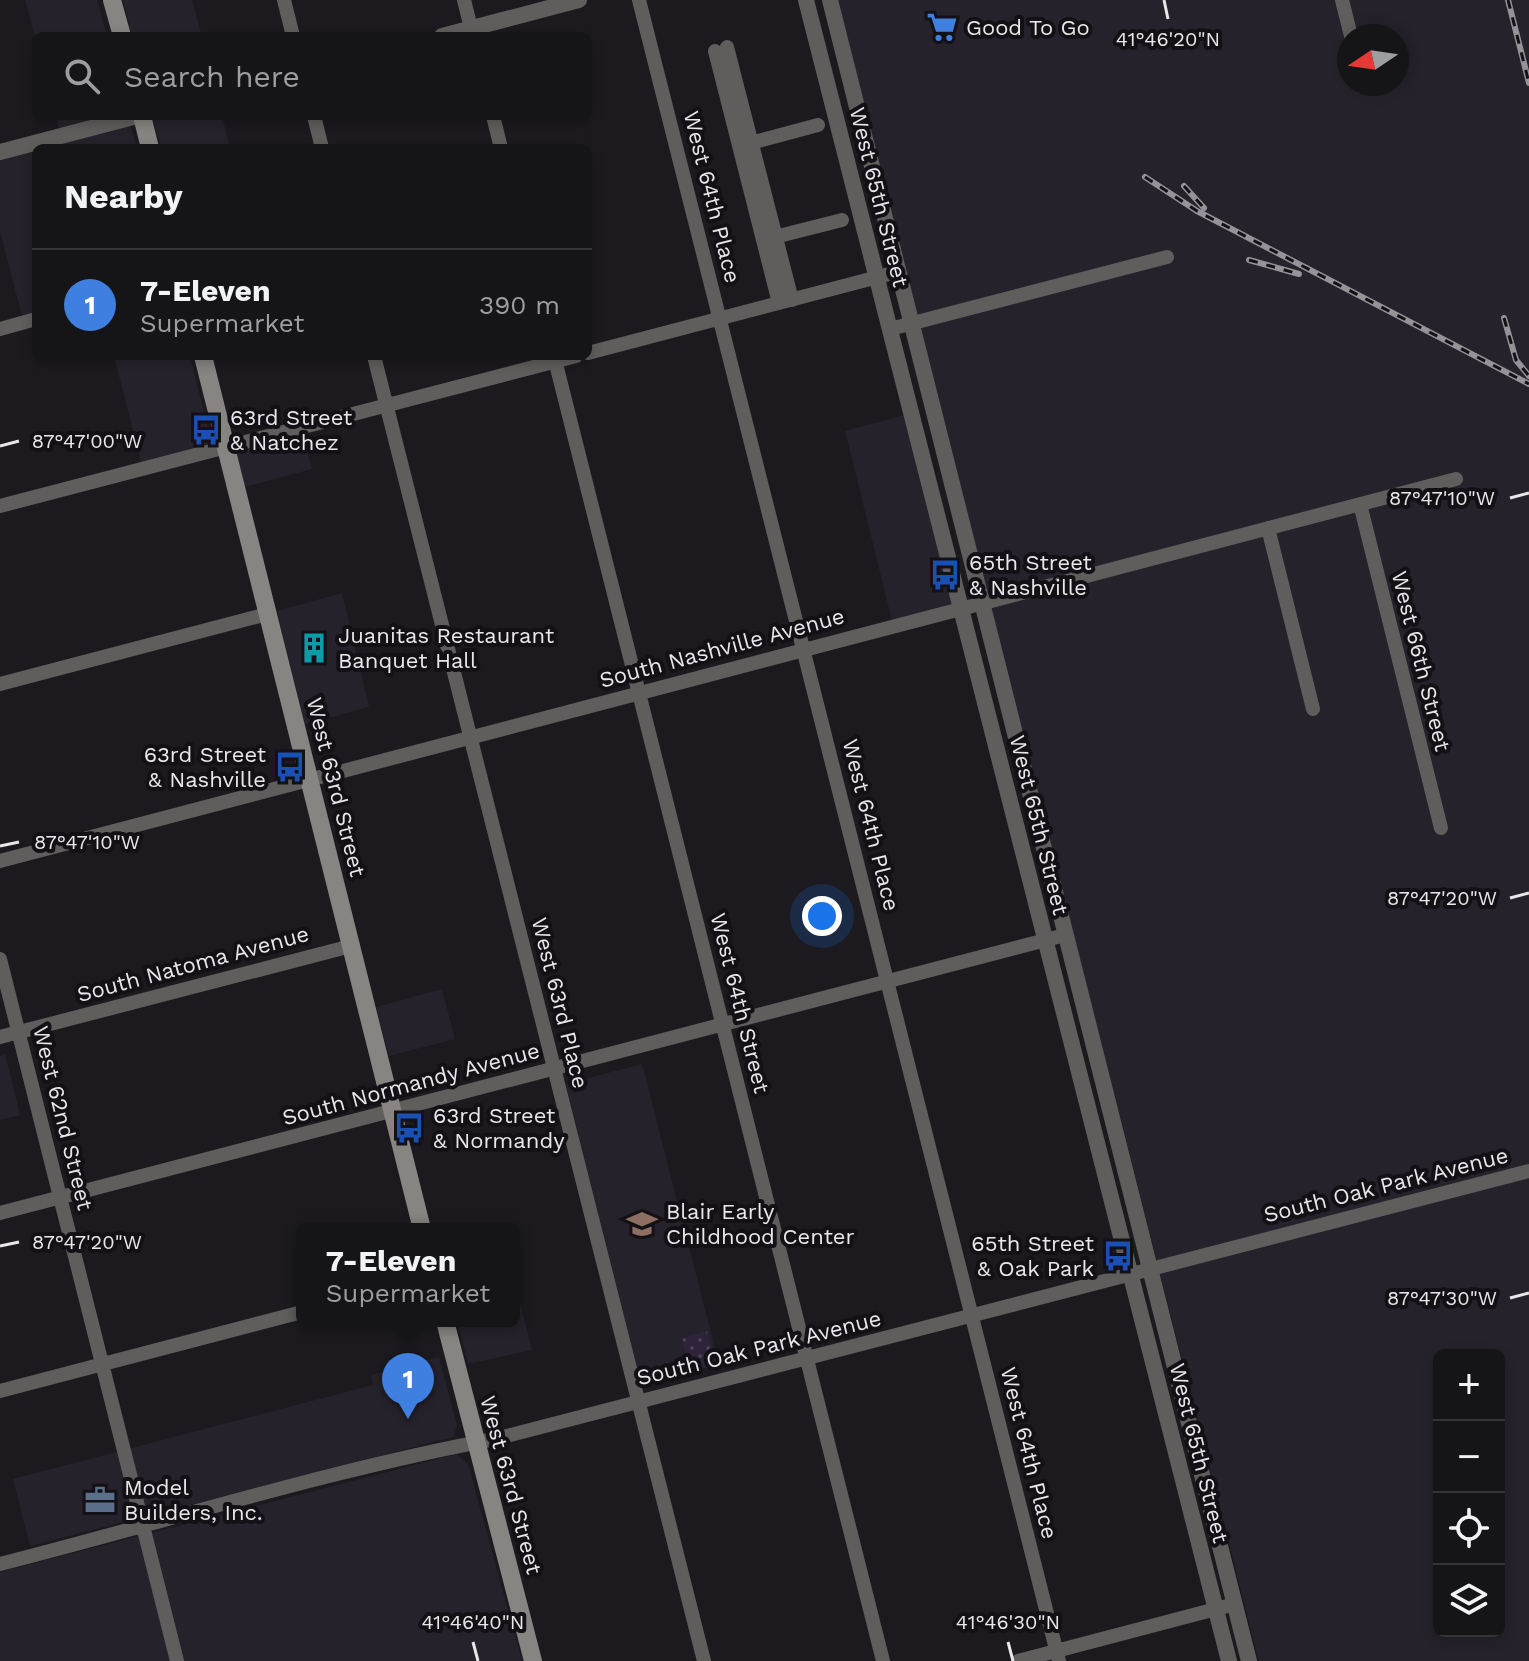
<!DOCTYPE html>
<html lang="en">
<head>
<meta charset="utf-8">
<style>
  :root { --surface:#151416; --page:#1e1d1f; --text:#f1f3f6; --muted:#9d9ea1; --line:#343335; --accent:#f7a248 }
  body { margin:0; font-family:"Work Sans",sans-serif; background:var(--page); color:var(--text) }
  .controls { position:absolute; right:24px; bottom:24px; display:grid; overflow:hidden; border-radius:12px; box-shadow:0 4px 12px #0003 }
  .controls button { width:72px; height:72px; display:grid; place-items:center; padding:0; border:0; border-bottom:2px solid var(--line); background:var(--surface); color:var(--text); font:40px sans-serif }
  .compass { position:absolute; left:1337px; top:24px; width:72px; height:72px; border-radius:50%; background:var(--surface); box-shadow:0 4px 12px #0003; rotate:257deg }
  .you { position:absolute; left:822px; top:916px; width:28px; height:28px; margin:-20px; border:6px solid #fff; border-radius:50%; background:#1a73e8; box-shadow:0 0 0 12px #1a73e833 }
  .badge { display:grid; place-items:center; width:52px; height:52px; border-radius:50%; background:var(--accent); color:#fff; font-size:26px; font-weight:700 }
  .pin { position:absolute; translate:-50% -66px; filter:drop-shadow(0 2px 4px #0008) }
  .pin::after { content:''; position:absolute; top:42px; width:28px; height:24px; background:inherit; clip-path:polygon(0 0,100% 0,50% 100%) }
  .popup { position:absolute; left:296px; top:1223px; width:224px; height:104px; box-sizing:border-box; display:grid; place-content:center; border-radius:12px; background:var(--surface); filter:drop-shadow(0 2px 6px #0005); font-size:26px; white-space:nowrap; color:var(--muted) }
  .popup b { font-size:30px; color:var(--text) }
  .popup::after { content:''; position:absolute; left:50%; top:100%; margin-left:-16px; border:16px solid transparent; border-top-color:var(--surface) }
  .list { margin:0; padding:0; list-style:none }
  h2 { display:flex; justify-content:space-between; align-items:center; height:104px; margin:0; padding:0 32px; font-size:34px }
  h2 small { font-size:26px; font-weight:400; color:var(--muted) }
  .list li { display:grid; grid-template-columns:52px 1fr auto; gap:24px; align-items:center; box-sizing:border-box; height:112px; padding:0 32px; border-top:2px solid var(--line) }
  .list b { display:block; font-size:30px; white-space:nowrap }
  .list p { margin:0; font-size:26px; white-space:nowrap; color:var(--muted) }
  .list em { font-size:26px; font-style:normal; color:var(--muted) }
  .icon { flex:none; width:44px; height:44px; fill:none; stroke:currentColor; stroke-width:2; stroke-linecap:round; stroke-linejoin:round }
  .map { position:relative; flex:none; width:1529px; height:1661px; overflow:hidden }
  .search { position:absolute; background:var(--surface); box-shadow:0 4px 12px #0003; left:32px; top:32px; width:560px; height:88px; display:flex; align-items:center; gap:20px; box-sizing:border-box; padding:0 28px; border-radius:12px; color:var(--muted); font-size:30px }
  .panel { position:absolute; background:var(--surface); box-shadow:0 4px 12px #0003; left:32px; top:144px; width:560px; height:216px; border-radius:12px }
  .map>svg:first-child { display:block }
</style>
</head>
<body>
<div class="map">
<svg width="1529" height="1661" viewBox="0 0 1529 1661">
  <defs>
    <pattern id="park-dots" width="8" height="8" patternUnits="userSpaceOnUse" patternTransform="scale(2)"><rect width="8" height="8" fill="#2e2339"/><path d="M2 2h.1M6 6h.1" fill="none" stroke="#4c4356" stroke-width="1.8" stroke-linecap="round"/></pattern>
  </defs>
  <rect width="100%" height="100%" fill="#1c1a1e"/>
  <path fill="#26222b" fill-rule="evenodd" d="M 25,0 L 97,0 L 107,36 L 36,36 L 36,40 Z
    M 123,0 L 192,0 L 202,36 L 132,36 Z
    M 835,0 L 1529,0 L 1529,1661 L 1259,1661 ZM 1349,36 L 1397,36 L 1397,84 L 1349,84 ZM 1439,1355 L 1499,1355 L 1499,1631 L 1439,1631 Z
    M 56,116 L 128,116 L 137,148 L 36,148 L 36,317 L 23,320 L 0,231 L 0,152 L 61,135 Z
    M 152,116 L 222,116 L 230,148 L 161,148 Z
    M 114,356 L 190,356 L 213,448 L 142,466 Z
    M 908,414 L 957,606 L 893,625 L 845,431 Z
    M 302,429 L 312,469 L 245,487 L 235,446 Z
    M 342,593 L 369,707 L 305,724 L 277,611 Z
    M 442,989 L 455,1039 L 389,1056 L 376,1007 Z
    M 5,1054 L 20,1115 L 0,1120 L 0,1056 Z
    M 642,1064 L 719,1364 L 641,1384 L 566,1084 Z
    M 514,1279 L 532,1350 L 468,1364 L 457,1321 L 514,1321 Z
    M 439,1357 L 457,1426 L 453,1437 L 30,1546 L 13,1479 L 373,1385 L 371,1375 Z
    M 457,1454 L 468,1464 L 522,1661 L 0,1661 L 0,1572 Z"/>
  <path fill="url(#park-dots)" d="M 707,1331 L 715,1365 L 694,1371 L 689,1368 L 682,1338 Z"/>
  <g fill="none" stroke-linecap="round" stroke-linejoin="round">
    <path stroke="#605e5c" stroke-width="14" d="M 284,0 L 293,36
      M 464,0 L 473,36
      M 639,0 L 1059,1661
      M 1342,0 L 1351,36
      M 727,47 L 792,300
      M 715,51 L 779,303
      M 314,116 L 322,148
      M 493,116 L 501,148
      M 743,145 L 818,125
      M 767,239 L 842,220
      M 0,329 L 36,319
      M 890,329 L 1167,257
      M 588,353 L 897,272
      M 374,356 L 704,1661
      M 554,356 L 883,1661
      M 1360,504 L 1441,828
      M 0,506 L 576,356
      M 1268,528 L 1313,709
      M 0,684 L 267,614
      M 0,861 L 1456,479
      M 0,959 L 177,1661
      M 0,1037 L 351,946
      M 0,1213 L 1065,935
      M 0,1391 L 302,1312
      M 0,1564 C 165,1522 329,1470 495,1439 L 1529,1171
      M 1018,1661 L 1235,1604"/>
    <path stroke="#605e5c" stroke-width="16" d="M 806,0 L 1229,1661
      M 830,0 L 1249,1661
      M 442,36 L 579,0
      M 0,152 L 137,116"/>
    <path stroke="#888482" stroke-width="18" d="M 112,0 L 122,36
      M 142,116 L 150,148
      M 203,356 L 422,1229
      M 445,1321 L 533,1661"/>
    <g stroke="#959397" stroke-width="6">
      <path id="rail" d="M 1508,0 L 1529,83
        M 1145,177 L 1197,211 L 1529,384
        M 1184,186 L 1204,208
        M 1249,260 L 1299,274
        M 1504,318 L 1516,360 L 1529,376"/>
    </g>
    <use href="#rail" stroke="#131115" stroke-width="3" stroke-dasharray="9" stroke-linecap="butt"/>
  </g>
  <path fill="none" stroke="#e9e7ea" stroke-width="3" d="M 1164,0 L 1168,19M 0,446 L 19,441M 1510,498 L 1529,493M 0,846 L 19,842M 1510,898 L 1529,893M 0,1246 L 19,1242M 1510,1298 L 1529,1293M 473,1642 L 478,1661M 1008,1642 L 1013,1661"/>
  <defs>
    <g id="supermarket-bare" transform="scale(2.4)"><path d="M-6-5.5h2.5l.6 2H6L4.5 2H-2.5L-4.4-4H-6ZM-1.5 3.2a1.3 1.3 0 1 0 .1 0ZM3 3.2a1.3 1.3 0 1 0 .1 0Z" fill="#3f7fe0" stroke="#131115" stroke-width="2.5" paint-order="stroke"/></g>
    <g id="bus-bare" transform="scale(2.4)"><path d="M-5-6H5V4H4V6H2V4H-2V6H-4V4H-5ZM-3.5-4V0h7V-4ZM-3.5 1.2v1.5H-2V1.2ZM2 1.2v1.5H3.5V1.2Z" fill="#1a4fb4" stroke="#131115" stroke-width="2.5" paint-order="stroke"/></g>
    <g id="building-bare" transform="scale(2.4)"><path d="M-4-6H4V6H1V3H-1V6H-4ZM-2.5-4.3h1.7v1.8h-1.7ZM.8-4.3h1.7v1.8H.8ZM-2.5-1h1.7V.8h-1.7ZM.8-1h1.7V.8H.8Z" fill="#0f9aa8" stroke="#131115" stroke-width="2.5" paint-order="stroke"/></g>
    <g id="school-bare" transform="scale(2.4)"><path d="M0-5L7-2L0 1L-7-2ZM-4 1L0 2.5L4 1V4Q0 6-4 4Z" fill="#8d6e63" stroke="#131115" stroke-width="2.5" paint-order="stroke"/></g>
    <g id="office-bare" transform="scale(2.4)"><path d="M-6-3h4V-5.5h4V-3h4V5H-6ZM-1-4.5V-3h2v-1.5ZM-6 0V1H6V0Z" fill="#5c6f8a" stroke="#131115" stroke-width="2.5" paint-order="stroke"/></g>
  </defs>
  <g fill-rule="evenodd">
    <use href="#supermarket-bare" x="942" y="27"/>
    <use href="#bus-bare" x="206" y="430"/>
    <use href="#bus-bare" x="945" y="575"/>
    <use href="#building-bare" x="314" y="648"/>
    <use href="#bus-bare" x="290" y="767"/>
    <use href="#bus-bare" x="409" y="1128"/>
    <use href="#school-bare" x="642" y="1224"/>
    <use href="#bus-bare" x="1118" y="1256"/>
    <use href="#office-bare" x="100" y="1500"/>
  </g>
  <g text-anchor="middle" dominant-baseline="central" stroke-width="8" stroke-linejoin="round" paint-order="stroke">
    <g font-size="22" fill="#e9e7ea" stroke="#131115" text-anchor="start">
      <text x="966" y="27">Good To Go</text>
      <text x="230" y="417">63rd Street<tspan x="230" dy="25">&amp; Natchez</tspan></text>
      <text x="969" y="562">65th Street<tspan x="969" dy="25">&amp; Nashville</tspan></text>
      <text x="338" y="635">Juanitas Restaurant<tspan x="338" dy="25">Banquet Hall</tspan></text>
      <text x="266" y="754" text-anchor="end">63rd Street<tspan x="266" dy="25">&amp; Nashville</tspan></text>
      <text x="433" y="1115">63rd Street<tspan x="433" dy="25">&amp; Normandy</tspan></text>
      <text x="666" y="1211">Blair Early<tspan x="666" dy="25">Childhood Center</tspan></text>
      <text x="1094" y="1243" text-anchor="end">65th Street<tspan x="1094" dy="25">&amp; Oak Park</tspan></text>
      <text x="124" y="1487">Model<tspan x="124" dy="25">Builders, Inc.</tspan></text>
    </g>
    <g font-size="22" fill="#e9e7ea" stroke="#131115">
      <text transform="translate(712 197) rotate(76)">West 64th Place</text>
      <text transform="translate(879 197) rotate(76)">West 65th Street</text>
      <text transform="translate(722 648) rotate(-15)">South Nashville Avenue</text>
      <text transform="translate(1421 661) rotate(76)">West 66th Street</text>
      <text transform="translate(336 787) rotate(76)">West 63rd Street</text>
      <text transform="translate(871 825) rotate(76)">West 64th Place</text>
      <text transform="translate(1039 825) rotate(76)">West 65th Street</text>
      <text transform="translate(193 964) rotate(-15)">South Natoma Avenue</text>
      <text transform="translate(560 1003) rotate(76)">West 63rd Place</text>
      <text transform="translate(740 1003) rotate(76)">West 64th Street</text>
      <text transform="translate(411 1084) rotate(-15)">South Normandy Avenue</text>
      <text transform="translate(63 1118) rotate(76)">West 62nd Street</text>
      <text transform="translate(1386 1185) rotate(-14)">South Oak Park Avenue</text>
      <text transform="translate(759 1348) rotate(-14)">South Oak Park Avenue</text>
      <text transform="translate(1029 1453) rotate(76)">West 64th Place</text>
      <text transform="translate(1199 1453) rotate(76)">West 65th Street</text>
      <text transform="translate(511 1485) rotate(75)">West 63rd Street</text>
    </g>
  </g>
  <g font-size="20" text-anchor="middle" fill="#e9e7ea" stroke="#131115" stroke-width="8" stroke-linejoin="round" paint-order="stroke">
    <text x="1168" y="46">41°46'20"N</text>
    <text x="87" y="448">87°47'00"W</text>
    <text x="1442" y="505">87°47'10"W</text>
    <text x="87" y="849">87°47'10"W</text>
    <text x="1442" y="905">87°47'20"W</text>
    <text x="87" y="1249">87°47'20"W</text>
    <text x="1442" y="1305">87°47'30"W</text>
    <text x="473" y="1629">41°46'40"N</text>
    <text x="1008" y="1629">41°46'30"N</text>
  </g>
</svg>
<div class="controls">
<button>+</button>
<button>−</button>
<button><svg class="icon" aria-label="locate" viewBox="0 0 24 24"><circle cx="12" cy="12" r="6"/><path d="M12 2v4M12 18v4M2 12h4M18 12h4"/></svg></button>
<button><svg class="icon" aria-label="layers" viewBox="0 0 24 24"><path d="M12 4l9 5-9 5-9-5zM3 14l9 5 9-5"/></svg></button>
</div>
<svg class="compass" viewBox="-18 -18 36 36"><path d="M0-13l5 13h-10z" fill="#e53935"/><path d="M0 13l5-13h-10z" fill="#9d9ea1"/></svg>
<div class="you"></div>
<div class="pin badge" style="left:408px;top:1419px;background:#3f7fe0">1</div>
<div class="popup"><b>7-Eleven</b>Supermarket</div>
<div class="search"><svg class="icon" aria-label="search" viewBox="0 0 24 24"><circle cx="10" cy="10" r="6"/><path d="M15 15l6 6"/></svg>Search here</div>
<section class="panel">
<h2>Nearby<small></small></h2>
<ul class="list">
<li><span class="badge" style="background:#3f7fe0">1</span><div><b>7-Eleven</b><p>Supermarket</p></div><em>390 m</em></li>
</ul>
</section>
</div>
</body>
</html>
